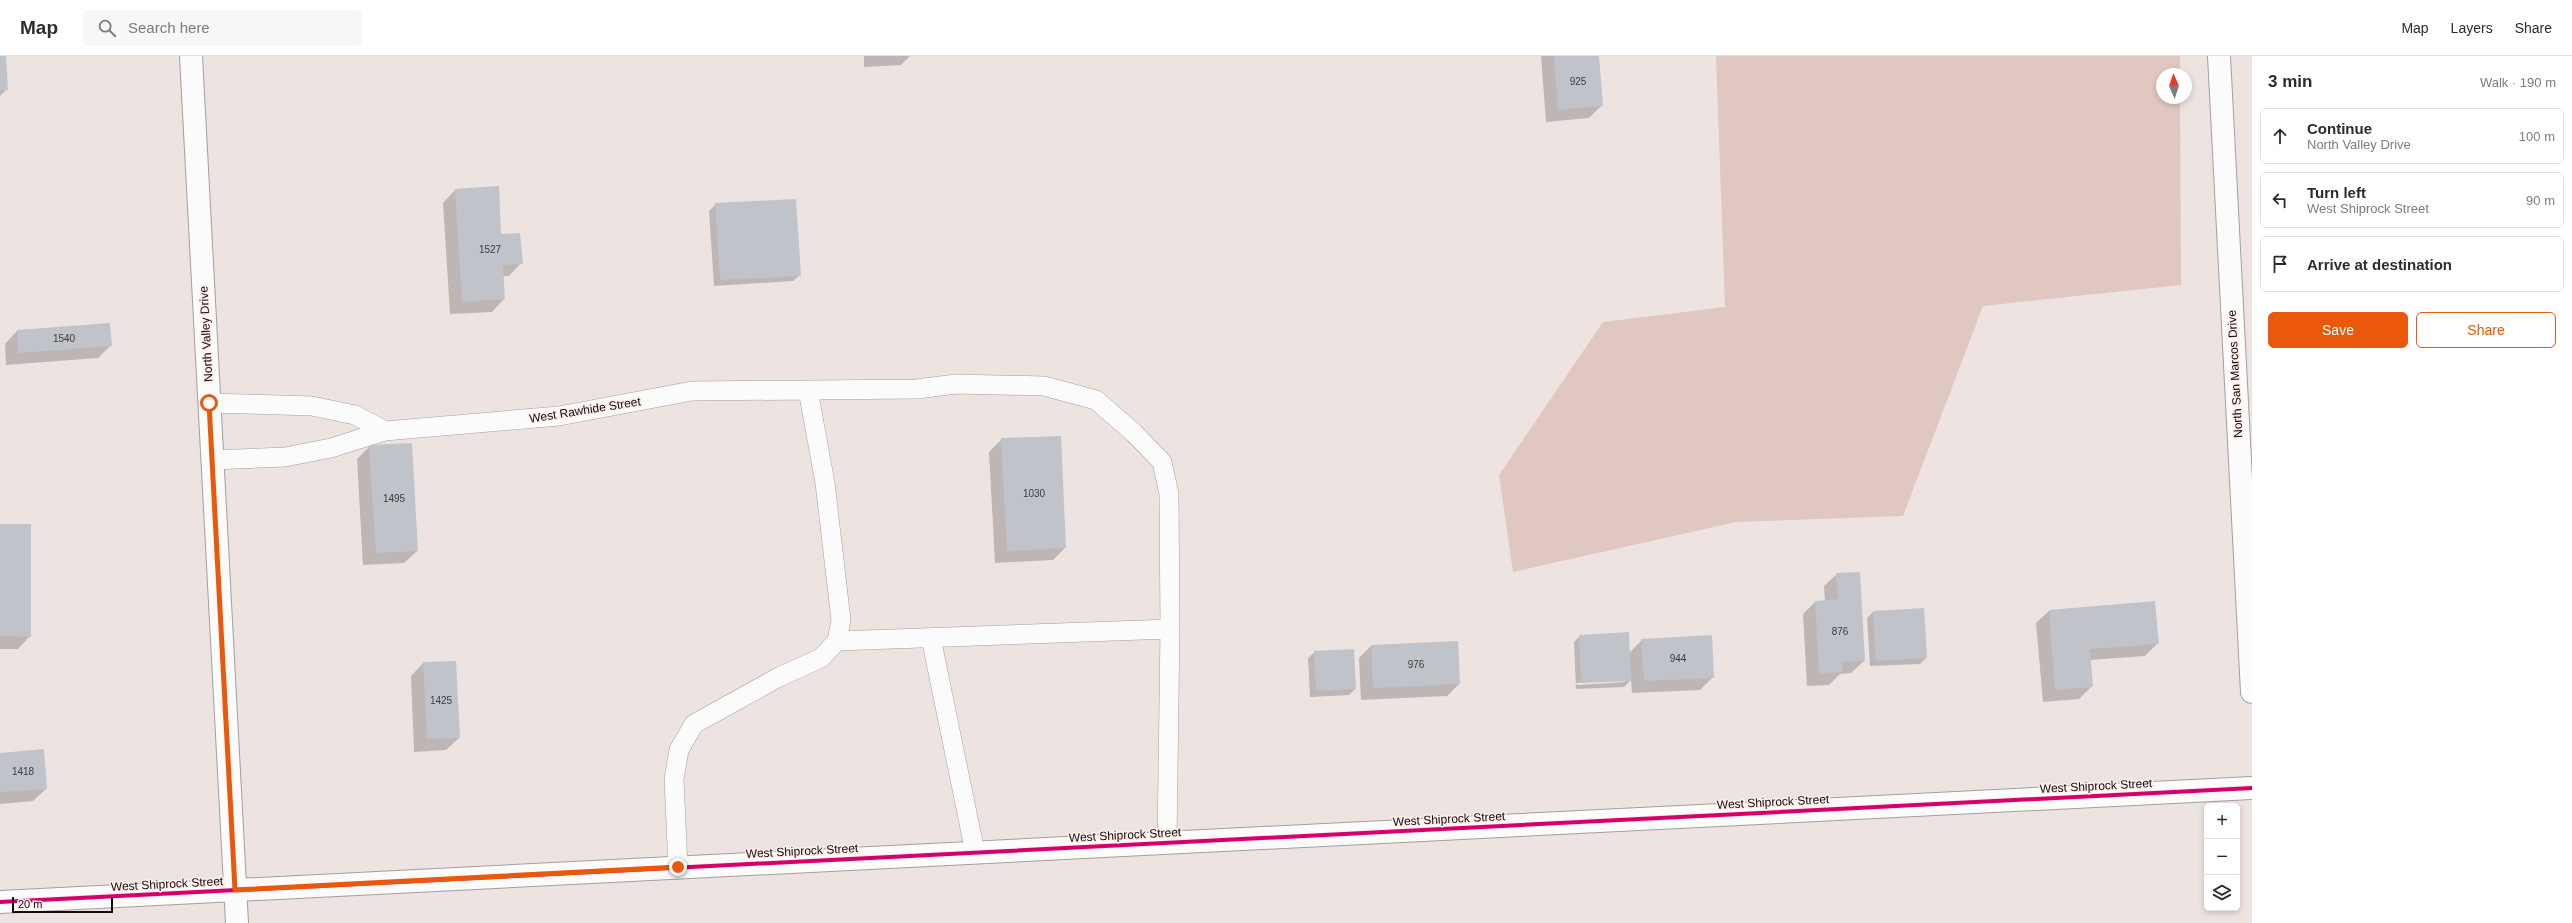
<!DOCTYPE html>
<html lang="en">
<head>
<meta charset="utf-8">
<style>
  :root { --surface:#fff; --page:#f7f7f7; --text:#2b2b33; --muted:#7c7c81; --line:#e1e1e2; --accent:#ea580c }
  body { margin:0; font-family:Helvetica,sans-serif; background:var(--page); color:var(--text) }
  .controls { position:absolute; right:12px; bottom:12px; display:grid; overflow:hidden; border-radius:6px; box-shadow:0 2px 6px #0003 }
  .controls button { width:36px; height:36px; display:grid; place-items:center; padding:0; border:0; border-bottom:1px solid var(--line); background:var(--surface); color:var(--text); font:20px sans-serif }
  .compass { position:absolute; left:2156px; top:12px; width:36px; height:36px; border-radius:50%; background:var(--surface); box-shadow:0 2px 6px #0003; rotate:357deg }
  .scale { position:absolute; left:12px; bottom:10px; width:101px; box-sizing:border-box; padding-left:4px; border:2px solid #120d0c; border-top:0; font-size:11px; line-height:14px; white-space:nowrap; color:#120d0c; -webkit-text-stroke:3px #ffeeeb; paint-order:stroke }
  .stop { position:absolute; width:12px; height:12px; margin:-9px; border:3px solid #ea580c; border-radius:50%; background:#fff }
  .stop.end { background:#ea580c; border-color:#fff; box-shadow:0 1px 4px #0008 }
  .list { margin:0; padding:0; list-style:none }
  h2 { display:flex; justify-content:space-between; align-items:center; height:52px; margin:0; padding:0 16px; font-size:17px }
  h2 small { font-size:13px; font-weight:400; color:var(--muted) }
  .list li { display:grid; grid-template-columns:26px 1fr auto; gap:12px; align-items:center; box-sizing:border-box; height:56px; margin:0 8px 8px; padding:0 8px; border:1px solid var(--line); border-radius:6px }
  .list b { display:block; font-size:15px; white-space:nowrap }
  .list p { margin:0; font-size:13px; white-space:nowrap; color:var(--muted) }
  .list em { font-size:13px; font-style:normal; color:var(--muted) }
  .actions { display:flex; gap:8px; padding:12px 16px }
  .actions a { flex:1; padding:9px 0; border:1px solid var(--accent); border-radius:6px; text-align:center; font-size:14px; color:var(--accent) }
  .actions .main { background:var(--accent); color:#fff }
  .icon { flex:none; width:22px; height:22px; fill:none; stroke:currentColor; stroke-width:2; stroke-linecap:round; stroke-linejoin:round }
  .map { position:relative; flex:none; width:2252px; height:867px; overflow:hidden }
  header { display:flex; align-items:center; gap:24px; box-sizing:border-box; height:56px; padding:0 20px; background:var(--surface); border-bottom:1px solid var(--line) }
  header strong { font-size:19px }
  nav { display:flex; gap:22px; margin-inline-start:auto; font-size:14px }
  .search { width:280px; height:36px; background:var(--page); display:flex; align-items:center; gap:10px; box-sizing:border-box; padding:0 14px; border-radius:6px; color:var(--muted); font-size:15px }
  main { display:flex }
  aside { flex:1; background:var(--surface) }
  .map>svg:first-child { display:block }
</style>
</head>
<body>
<header>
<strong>Map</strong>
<div class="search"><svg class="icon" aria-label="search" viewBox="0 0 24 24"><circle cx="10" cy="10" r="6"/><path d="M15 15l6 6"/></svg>Search here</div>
<nav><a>Map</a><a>Layers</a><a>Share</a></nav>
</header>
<main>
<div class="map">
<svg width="2252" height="867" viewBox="0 0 2252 867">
  <rect width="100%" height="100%" fill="#ede4e2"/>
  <path fill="#e0c7c2" d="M 1716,0 L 2180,0 L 2180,18 L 2162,18 L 2162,42 L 2180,42 L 2181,229 L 1983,250 L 1903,460 L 1736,466 L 1513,516 L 1499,419 L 1603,266 L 1725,251 Z"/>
  <path fill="#0003" fill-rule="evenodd" d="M 0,0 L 5,0 L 7,33 L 0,40 Z
    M 864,0 L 910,0 L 901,9 L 864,11 Z
    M 1541,0 L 1598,0 L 1602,49 L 1589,62 L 1546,66 Z
    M 455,134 L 521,207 L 509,220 L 503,220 L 504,243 L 492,256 L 450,258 L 443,147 Z
    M 716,148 L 800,219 L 793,225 L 714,230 L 709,155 Z
    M 17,275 L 111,289 L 98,302 L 6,309 L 5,288 Z
    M 1002,383 L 1065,492 L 1053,504 L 995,507 L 989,396 Z
    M 370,390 L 417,495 L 404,507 L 363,509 L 357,403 Z
    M 0,469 L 30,580 L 18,593 L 0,593 Z
    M 1837,518 L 1864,605 L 1851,617 L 1840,618 L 1829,629 L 1807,630 L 1803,558 L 1815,546 L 1825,545 L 1824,530 Z
    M 2154,546 L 2158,587 L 2145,600 L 2090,604 L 2092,630 L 2079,643 L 2043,646 L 2036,567 L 2049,555 Z
    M 1873,556 L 1926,602 L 1920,608 L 1870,610 L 1867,562 Z
    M 1580,580 L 1629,597 L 1642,584 L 1713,621 L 1700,634 L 1632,637 L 1631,624 L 1624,631 L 1576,633 L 1574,586 ZM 1625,624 L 1625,626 L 1577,629 L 1576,627 Z
    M 1371,590 L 1459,628 L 1447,640 L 1361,644 L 1359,602 Z
    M 1315,596 L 1355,633 L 1349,639 L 1310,641 L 1308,602 Z
    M 423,607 L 459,682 L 446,694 L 414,696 L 411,620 Z
    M 0,698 L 46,733 L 33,745 L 0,748 Z"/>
  <path fill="#c0c3c9" d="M 0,0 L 6,0 L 8,34 L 0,34 Z
    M 1554,0 L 1599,0 L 1603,50 L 1558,54 Z
    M 499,130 L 501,178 L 520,177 L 523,208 L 503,209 L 505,243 L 462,246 L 455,133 Z
    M 796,143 L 801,220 L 720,224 L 715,147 Z
    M 110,267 L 112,290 L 18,297 L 17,274 Z
    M 1061,380 L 1066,492 L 1007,495 L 1001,382 Z
    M 412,387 L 418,495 L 376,497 L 369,389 Z
    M 0,468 L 31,468 L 31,581 L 0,580 Z
    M 1860,516 L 1865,605 L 1842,606 L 1843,616 L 1819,618 L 1815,545 L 1838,543 L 1836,517 Z
    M 2155,545 L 2159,588 L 2090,593 L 2093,631 L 2055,634 L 2049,554 Z
    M 1924,552 L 1927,602 L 1876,605 L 1873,555 Z
    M 1629,576 L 1631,625 L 1581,627 L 1579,579 Z
    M 1712,579 L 1714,622 L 1644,625 L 1641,583 Z
    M 1458,585 L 1460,628 L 1373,632 L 1371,589 Z
    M 1354,593 L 1356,633 L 1316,635 L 1314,595 Z
    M 456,605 L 460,682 L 427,683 L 423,606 Z
    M 44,693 L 47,733 L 0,736 L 0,697 Z"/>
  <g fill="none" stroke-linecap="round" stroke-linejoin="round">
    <g stroke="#a49e9d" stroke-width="20">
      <path id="lane" d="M 209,347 L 312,350 L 355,359 L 385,375 L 559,360 L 692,335 L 917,333 L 956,328 L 1044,330 L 1096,344 L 1134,377 L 1162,406 L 1169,438 L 1170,573 L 1167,787
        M 212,404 L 285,401 L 331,392 L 385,375
        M 931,582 L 975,796
        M 837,585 L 1170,573
        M 678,811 L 674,723 L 679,694 L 694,668 L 779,621 L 821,602 L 837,585 L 841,564 L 825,427 L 808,334"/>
    </g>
    <g stroke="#a49e9d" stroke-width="24">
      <path id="street" d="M 191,0 L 237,867
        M 2219,0 L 2252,636
        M 0,846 L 2252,732"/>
    </g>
    <use href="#lane" stroke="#fcfbfb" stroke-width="19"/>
    <use href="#street" stroke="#fcfbfb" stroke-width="22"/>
    <g stroke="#ffeeeb" stroke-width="6">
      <path id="cycleway" d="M 0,846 L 2252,732"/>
    </g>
    <use href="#cycleway" stroke="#d6006c" stroke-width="4"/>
  </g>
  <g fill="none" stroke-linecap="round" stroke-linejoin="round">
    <path stroke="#ea580c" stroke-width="5" d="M 209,347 L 235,834 L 678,811"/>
  </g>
  <g text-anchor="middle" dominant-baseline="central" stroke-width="3" stroke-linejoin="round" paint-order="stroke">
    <g font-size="10" fill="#3e3a3b">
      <text x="1578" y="25">925</text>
      <text x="490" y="193">1527</text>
      <text x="64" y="282">1540</text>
      <text x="1034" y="437">1030</text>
      <text x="394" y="442">1495</text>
      <text x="1840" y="575">876</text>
      <text x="1678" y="602">944</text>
      <text x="1416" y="608">976</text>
      <text x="441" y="644">1425</text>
      <text x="23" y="715">1418</text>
    </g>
    <g font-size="12" fill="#120d0c" stroke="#ffeeeb">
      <text transform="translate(206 278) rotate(-93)">North Valley Drive</text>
      <text transform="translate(2235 318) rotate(-93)">North San Marcos Drive</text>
      <text transform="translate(585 354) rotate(-9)">West Rawhide Street</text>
      <text transform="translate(2096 730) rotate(-3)">West Shiprock Street</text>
      <text transform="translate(1773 746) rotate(-3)">West Shiprock Street</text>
      <text transform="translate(1449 763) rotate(-3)">West Shiprock Street</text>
      <text transform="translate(1125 779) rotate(-3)">West Shiprock Street</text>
      <text transform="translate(802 795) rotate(-3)">West Shiprock Street</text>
      <text transform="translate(167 828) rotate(-3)">West Shiprock Street</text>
    </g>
  </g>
</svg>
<div class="controls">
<button>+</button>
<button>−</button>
<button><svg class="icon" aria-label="layers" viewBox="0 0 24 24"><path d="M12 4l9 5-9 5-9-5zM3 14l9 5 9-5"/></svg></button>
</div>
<svg class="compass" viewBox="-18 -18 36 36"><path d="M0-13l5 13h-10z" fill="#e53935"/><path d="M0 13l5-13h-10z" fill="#7c7c81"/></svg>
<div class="scale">20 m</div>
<div class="stop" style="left:209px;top:347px"></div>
<div class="stop end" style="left:678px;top:811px"></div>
</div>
<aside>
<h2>3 min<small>Walk · 190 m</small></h2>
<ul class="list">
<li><svg class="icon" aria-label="ahead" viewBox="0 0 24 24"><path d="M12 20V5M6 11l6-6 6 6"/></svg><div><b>Continue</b><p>North Valley Drive</p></div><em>100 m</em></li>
<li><svg class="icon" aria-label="left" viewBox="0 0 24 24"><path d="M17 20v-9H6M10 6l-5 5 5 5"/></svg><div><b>Turn left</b><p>West Shiprock Street</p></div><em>90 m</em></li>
<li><svg class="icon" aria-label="arrive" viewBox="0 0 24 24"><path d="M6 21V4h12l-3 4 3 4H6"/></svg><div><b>Arrive at destination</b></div></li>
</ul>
<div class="actions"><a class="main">Save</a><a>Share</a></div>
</aside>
</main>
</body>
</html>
